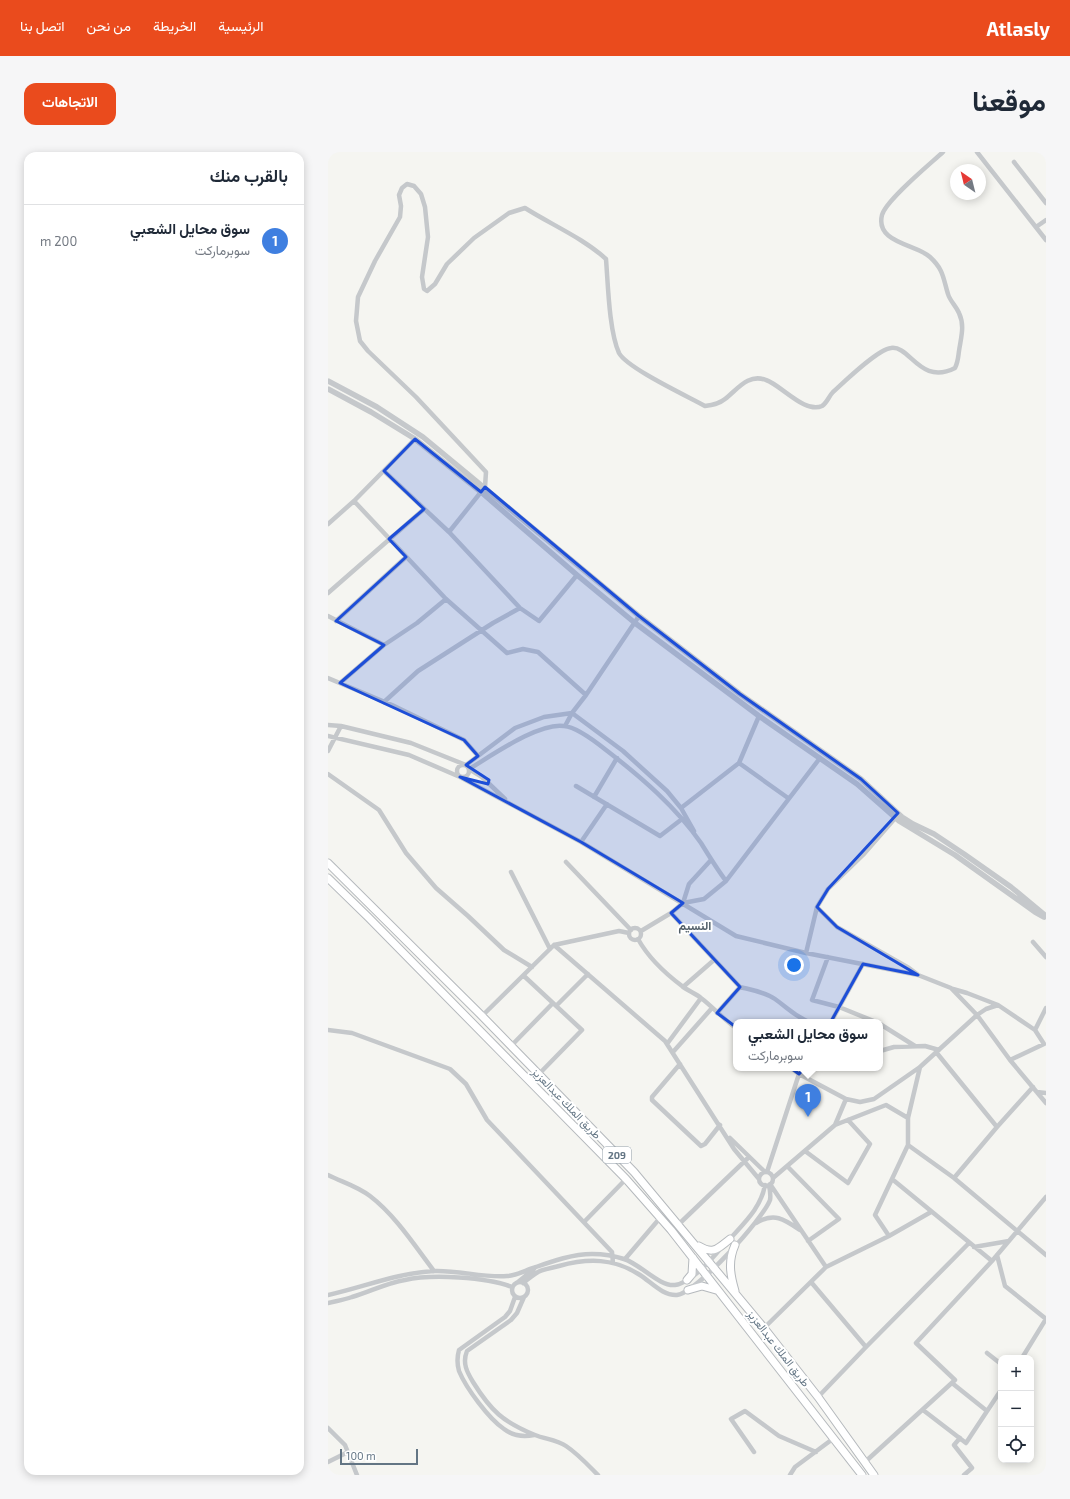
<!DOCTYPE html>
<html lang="ar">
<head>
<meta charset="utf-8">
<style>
  :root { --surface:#fff; --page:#f6f6f7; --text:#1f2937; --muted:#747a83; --line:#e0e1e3; --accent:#ea4b1d }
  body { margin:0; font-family:"Exo 2",Vazirmatn,sans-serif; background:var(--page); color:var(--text); direction:rtl }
  .controls { position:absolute; right:12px; bottom:12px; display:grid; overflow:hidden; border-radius:8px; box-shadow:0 2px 10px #0003 }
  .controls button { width:36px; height:36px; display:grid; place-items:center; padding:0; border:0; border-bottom:1px solid var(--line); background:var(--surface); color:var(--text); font:20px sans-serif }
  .compass { position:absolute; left:622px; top:12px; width:36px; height:36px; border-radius:50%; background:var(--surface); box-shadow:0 2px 10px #0003; rotate:325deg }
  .scale { position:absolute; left:12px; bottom:10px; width:78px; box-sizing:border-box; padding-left:4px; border:2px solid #637584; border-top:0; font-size:11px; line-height:14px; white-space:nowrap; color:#637584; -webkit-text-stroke:3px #fff; paint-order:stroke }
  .you { position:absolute; left:466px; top:813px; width:14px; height:14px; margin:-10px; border:3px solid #fff; border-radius:50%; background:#1a73e8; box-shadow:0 0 0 6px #1a73e833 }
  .badge { display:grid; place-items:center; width:26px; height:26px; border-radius:50%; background:var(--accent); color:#fff; font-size:13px; font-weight:700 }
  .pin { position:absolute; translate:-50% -33px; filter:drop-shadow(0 1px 2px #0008) }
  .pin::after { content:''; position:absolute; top:21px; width:14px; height:12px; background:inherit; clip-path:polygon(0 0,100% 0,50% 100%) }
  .popup { position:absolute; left:405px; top:867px; width:150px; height:52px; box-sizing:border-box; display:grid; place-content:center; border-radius:8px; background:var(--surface); filter:drop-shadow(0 1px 3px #0005); font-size:13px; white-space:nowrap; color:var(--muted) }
  .popup b { font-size:15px; color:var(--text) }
  .popup::after { content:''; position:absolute; left:50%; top:100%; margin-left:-8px; border:8px solid transparent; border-top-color:var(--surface) }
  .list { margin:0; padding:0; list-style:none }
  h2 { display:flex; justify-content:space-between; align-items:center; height:52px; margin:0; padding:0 16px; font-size:17px }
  h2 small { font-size:13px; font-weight:400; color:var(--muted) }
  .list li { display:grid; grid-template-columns:26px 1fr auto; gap:12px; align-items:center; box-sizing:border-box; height:72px; padding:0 16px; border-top:1px solid var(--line) }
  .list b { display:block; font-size:15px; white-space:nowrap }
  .list p { margin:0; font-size:13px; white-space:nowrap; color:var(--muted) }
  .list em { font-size:13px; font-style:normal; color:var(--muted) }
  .icon { flex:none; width:22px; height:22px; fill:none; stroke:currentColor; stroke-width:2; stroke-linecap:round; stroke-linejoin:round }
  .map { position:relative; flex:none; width:718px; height:1323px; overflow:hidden; direction:ltr; border-radius:12px }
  header { display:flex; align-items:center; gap:24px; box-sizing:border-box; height:56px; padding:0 20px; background:var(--accent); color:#fff }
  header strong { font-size:19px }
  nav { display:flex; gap:22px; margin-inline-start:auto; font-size:14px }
  .intro { display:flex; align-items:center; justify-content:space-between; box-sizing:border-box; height:96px; padding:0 24px }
  h1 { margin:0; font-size:28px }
  .button { padding:10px 18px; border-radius:12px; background:var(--accent); color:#fff; font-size:14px; font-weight:700 }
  main { display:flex; gap:24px; padding:0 24px }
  aside { flex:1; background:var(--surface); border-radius:12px; box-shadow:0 2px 10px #0003 }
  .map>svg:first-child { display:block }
</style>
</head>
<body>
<header>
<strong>Atlasly</strong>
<nav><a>الرئيسية</a><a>الخريطة</a><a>من نحن</a><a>اتصل بنا</a></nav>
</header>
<div class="intro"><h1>موقعنا</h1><a class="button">الاتجاهات</a></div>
<main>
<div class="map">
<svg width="718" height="1323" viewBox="0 0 718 1323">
  <rect width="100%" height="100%" fill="#f5f5f1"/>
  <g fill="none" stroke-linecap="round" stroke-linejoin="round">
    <g stroke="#b5b9bd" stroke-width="9">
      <path id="primary" d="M 0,711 L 154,864 L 306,1020 L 436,1176 L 490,1245 L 546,1323
        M 0,726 L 40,765 L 298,1027 L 343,1078 L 534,1323
        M 371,1094 C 386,1103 390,1096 402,1087
        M 359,1128 L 364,1122 L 365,1106
        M 360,1138 L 374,1134 L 388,1138
        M 407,1139 C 402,1122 400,1109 407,1093"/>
    </g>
    <path stroke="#c5c8cb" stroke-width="4.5" d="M 649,0 L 718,88
      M 686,10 L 718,51
      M 708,75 L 718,68
      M 56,319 L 121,380 L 192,456 L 211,469 L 249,423
      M 26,349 L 118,447 L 179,501 L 195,497 L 210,500 L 258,543
      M 0,372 L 26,349 L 87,287
      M 121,380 L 157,335 L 158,320 L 88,245 L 40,199 L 32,189 L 28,169 L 30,145 L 47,109 L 72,65 L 73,54 L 71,43 L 74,36 L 79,32 L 86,34 L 93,42 L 97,55 L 100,85 L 94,125 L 96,137 L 99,139 L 107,132 L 119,112 L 146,86 L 181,61 L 197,56 C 224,73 255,86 278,107 C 280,132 281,179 291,201 C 299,216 359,244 377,254 C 384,253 391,252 397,247 C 409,238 420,221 438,228 C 453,233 477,262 494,254 C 499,251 501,244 505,240 C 516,230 550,197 563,196 C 582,193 592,234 627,216 C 630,210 630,206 631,199 C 633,185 637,174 631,161 C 628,154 622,149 620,142 C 615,126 616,118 602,105 C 588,92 547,91 554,63 C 558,48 602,12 615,0
      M 0,441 L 96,357
      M 0,464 L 56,493
      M 311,464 L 258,543 L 244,561 L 295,599 L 339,639 L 353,656 L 366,679
      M 8,469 L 78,405
      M 0,526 L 64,553 L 136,588 L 150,604
      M 12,531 L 56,493 L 89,471 L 118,447
      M 56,550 L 90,519 L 165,471 L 192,456
      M 0,573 L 13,574 L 83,591 L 138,613 L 187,576 L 216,565 L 244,561
      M 237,574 L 244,561
      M 0,584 L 81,603 L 132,625 L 253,690 L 408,784 L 478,801 L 590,823 L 623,836 L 649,863 L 682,908 L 718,951
      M 0,599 L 13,574
      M 411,611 L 431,564
      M129 619a6 6 0 1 1 12 0a6 6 0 1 1-12 0Z
      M 0,622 L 51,658 L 78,701 L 108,736 L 140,764 L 176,798 L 204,815
      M 248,634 L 332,684 L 354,667
      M 266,645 L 289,606
      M 177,647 L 154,625 L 141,617 C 163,604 211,570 236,574 C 248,575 268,590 278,598 C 313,625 348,655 373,691 C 381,704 389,717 398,729
      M 353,656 L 411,611 L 460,646
      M 253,690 L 279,652
      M 238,710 L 303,778
      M 183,720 L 222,797
      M 355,751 L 361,732 L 383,708
      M 489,755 L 509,775 L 581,816 L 589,822
      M 343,761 L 412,835 L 389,861
      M301 782a6 6 0 1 1 12 0a6 6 0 1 1-12 0Z
      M 313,779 L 343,761 L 355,751 L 376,747 L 398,729 L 492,606
      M 310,787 C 320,805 338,822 354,834 C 360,839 367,841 373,846 C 385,855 395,867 408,876
      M 705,790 L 718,805
      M 226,793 L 337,889 L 406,997 L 431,1027
      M 478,801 L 489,755 L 500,737 L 535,703 L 569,664
      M 500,805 L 484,848 L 511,855 L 548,870
      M 196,824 L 254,878 L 211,922
      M 355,835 L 386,808
      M 412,835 C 424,838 437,840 447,847 C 461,857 465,863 481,870
      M 625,837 L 639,841 L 670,853 L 707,878 L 716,892 L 682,908
      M 228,854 L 260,822
      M 154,864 L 226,793 L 291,779 L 301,781
      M 503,870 L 535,812
      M 552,872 L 587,894
      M 0,878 L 24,881 L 122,917 L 138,932 L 159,968 L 284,1100 L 285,1111
      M 707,878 L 718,856
      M 339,892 L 373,846
      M 183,894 L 225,851
      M 552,899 L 566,895 L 597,894 L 611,898
      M 345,900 L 384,856
      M 608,900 L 669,975
      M 352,912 L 324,945 L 324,948 L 373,994 L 377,992 L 392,973
      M 592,915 L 649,863 L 658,857 L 670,853
      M 463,916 L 471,922 L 518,947 L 532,950 L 546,947 L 592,915 L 580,966 L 580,993 L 626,1026 L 718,1103
      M 709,940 L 718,941
      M 507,973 L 558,953 L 580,966
      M 402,986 L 437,1020
      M 477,999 L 520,1031 L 542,992 L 520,968
      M 459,1014 L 511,1067 L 480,1089
      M 439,1020 L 471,922 L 477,916
      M431 1027a7 7 0 1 1 14 0a7 7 0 1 1-14 0Z
      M 0,1023 C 14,1030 29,1034 42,1044 C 67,1063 87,1094 106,1119
      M 445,1026 L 507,973 L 518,947
      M 626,1026 L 669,975 L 705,935
      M 564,1027 L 664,1109
      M 442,1032 L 498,1115
      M 256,1070 L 298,1027
      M 428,1071 C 446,1060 456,1067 472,1078
      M 351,1072 L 421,1005
      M 561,1084 L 547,1063 L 580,993
      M 401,1088 C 416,1071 433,1056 437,1033
      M 646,1095 L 681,1089
      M 669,1103 L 677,1134 L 718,1167
      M 297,1107 L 332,1066
      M184 1138a8 8 0 1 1 16 0a8 8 0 1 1-16 0Z
      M 190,1130 L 206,1117
      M 483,1130 L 538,1195
      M 195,1131 C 200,1127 205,1123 210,1120 C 216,1117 224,1116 231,1114 C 260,1106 286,1106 312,1123 C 323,1130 335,1144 349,1143 C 368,1141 435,1067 442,1048 C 443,1043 442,1038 441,1033
      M 0,1143 C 36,1135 69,1121 106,1119 C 130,1118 156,1126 179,1124 C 188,1124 198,1118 208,1115 C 225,1109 245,1102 264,1102 C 274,1102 287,1104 296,1107 C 312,1112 332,1135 347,1133 C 363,1131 383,1108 393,1096
      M 187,1145 L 182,1159 L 177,1165 L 131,1198 C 129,1205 129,1212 131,1219 C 138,1236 161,1267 176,1277 C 185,1284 196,1285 206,1283
      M 196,1145 L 189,1161 L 183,1168 L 139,1199 C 134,1211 139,1220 145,1230 C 163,1259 175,1270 207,1283 C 217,1287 229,1288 238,1294 C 250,1302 260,1313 270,1323
      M 0,1151 C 8,1149 16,1148 24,1145 C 42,1140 58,1131 77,1128 C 103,1122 159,1125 184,1135
      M 436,1176 L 498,1115 L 561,1084 L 603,1060
      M 659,1201 L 673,1212
      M 694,1206 L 718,1167
      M 624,1231 L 659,1259
      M 490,1245 L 538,1195 L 641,1091
      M 595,1258 L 638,1291 L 673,1238
      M 0,1276 L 17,1293 L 29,1323
      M 632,1286 L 626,1293 L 644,1316 L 636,1323
      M 426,1300 L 403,1267 L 417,1259 L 451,1284 L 488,1300
      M 0,1310 L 20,1300
      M 537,1310 L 627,1228 L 588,1191 L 664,1109 L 718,1045
      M 462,1323 L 467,1315 L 506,1286"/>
    <path stroke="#c5c8cb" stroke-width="5.5" d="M 0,229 L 49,255 L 95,285 L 311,464 L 412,542 L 533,627 L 574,665 L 585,672 L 606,682 L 636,702 L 683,735 L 718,764
      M 0,237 L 43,260 L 87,287 L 153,340 L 249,423 L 307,471 L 431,564 L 529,632 L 571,669 L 627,703 L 707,760 L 716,765"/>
    <use href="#primary" stroke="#fff" stroke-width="7"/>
  </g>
  <path fill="#1d4ed8" fill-opacity="0.2" stroke="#1d4ed8" stroke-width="3" stroke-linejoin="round" d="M 87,287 L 153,340 L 157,335 L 311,464 L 412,542 L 533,627 L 570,661 L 500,737 L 489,755 L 509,775 L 590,823 L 535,812 L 500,875 L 509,880 L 471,922 L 389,861 L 412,835 L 343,761 L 355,751 L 253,690 L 132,625 L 160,632 L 161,628 L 138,613 L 150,604 L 136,588 L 12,531 L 56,493 L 8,469 L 78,405 L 61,387 L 96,357 L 56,319 Z"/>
  <g text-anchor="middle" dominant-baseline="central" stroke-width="4" stroke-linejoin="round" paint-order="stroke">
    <rect fill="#fff" stroke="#929ea9" stroke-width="1" x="275" y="995" width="28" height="16" rx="3"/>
    <g font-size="10" font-weight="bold" fill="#637584">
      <text x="289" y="1003">209</text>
    </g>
    <g font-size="11" fill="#637584" stroke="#fff">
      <text transform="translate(239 951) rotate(46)">طريق الملك عبدالعزيز</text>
      <text transform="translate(451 1196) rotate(52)">طريق الملك عبدالعزيز</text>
    </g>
    <g font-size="12" font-weight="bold" fill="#515e68" stroke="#fff">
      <text x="367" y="773">النسيم</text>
    </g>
  </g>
</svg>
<div class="controls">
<button>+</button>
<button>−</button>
<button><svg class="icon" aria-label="locate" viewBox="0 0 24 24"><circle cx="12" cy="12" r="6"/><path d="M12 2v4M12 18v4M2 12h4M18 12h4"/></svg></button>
</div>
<svg class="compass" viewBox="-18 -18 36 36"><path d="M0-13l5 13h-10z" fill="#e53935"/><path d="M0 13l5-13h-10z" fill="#747a83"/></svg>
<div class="scale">100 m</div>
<div class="you"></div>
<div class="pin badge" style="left:480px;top:965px;background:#3f7fe0">1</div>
<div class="popup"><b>سوق محايل الشعبي</b>سوبرماركت</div>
</div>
<aside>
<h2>بالقرب منك<small></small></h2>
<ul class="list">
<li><span class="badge" style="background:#3f7fe0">1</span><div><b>سوق محايل الشعبي</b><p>سوبرماركت</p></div><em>200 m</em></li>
</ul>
</aside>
</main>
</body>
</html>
